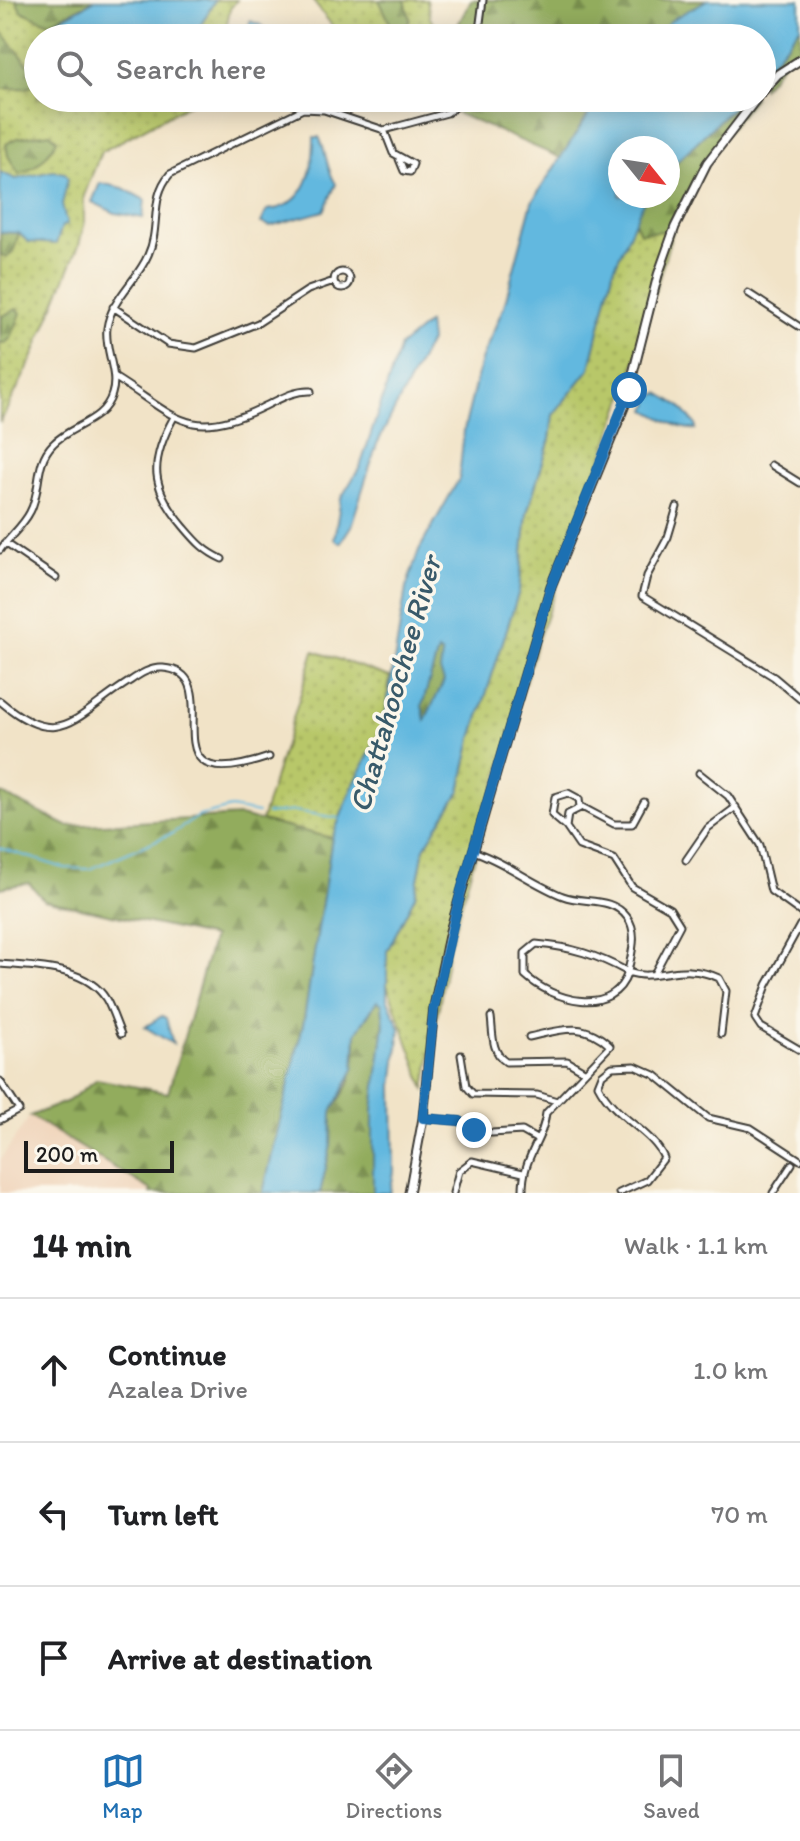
<!DOCTYPE html>
<html lang="en">
<head>
<meta charset="utf-8">
<style>
  :root { --surface:#fff; --page:#f6f6f6; --text:#202124; --muted:#757577; --line:#e0e0e0; --accent:#1f6fb2 }
  body { margin:0; font-family:Itim,sans-serif; background:var(--page); color:var(--text) }
  .compass { position:absolute; left:608px; top:136px; width:72px; height:72px; border-radius:50%; background:var(--surface); box-shadow:0 4px 20px #0003; rotate:120deg }
  .scale { position:absolute; left:24px; bottom:20px; width:150px; box-sizing:border-box; padding-left:8px; border:4px solid #1c1c1c; border-top:0; font-size:22px; line-height:28px; white-space:nowrap; color:#1c1c1c; -webkit-text-stroke:6px #fbf7ec; paint-order:stroke }
  .stop { position:absolute; width:24px; height:24px; margin:-18px; border:6px solid #1f6fb2; border-radius:50%; background:#fff }
  .stop.end { background:#1f6fb2; border-color:#fff; box-shadow:0 2px 8px #0008 }
  .list { margin:0; padding:0; list-style:none }
  h2 { display:flex; justify-content:space-between; align-items:center; height:104px; margin:0; padding:0 32px; font-size:34px }
  h2 small { font-size:26px; font-weight:400; color:var(--muted) }
  .list li { display:grid; grid-template-columns:52px 1fr auto; gap:24px; align-items:center; box-sizing:border-box; height:144px; padding:0 32px; border-top:2px solid var(--line) }
  .list b { display:block; font-size:30px; white-space:nowrap }
  .list p { margin:0; font-size:26px; white-space:nowrap; color:var(--muted) }
  .list em { font-size:26px; font-style:normal; color:var(--muted) }
  .icon { flex:none; width:44px; height:44px; fill:none; stroke:currentColor; stroke-width:2; stroke-linecap:round; stroke-linejoin:round }
  .map { position:relative; flex:none; width:800px; height:1193px; overflow:hidden }
  .search { position:absolute; background:var(--surface); box-shadow:0 4px 20px #0003; left:24px; right:24px; top:24px; height:88px; display:flex; align-items:center; gap:20px; box-sizing:border-box; padding:0 28px; border-radius:44px; color:var(--muted); font-size:30px }
  .sheet { height:536px; background:var(--surface) }
  nav { display:flex; justify-content:space-around; align-items:center; box-sizing:border-box; height:112px; border-top:2px solid var(--line); background:var(--surface); font-size:22px; color:var(--muted) }
  nav a { display:grid; justify-items:center; gap:4px }
  nav .on { color:var(--accent) }
  .map>svg:first-child { display:block }
</style>
</head>
<body>
<div class="map">
<svg width="800" height="1193" viewBox="0 0 800 1193">
  <defs>
    <pattern id="grass-dots" width="8" height="8" patternUnits="userSpaceOnUse" patternTransform="scale(2)"><rect width="8" height="8" fill="#b8c769"/><path d="M2 2h.1M6 6h.1" fill="none" stroke="#9eaa5a" stroke-width="1.8" stroke-linecap="round"/></pattern>
    <pattern id="forest-firs" width="22" height="20" patternUnits="userSpaceOnUse" patternTransform="scale(2)"><rect width="22" height="20" fill="#92ac5d"/><path d="M5 1l3.5 6h-7zM16 11l3.5 6h-7z" fill="#768b4c"/></pattern>
  </defs>
  <rect width="100%" height="100%" fill="#fbf7ec"/>
  <filter id="ink" filterUnits="userSpaceOnUse"><feTurbulence type="fractalNoise" baseFrequency=".0125" numOctaves="2"/><feDisplacementMap in="SourceGraphic" scale="16" xChannelSelector="R" yChannelSelector="G"/><feConvolveMatrix kernelMatrix="1 2 1 2 8 2 1 2 1" color-interpolation-filters="sRGB"/></filter>
  <filter id="wash" filterUnits="userSpaceOnUse"><feTurbulence type="fractalNoise" baseFrequency=".006" numOctaves="4" result="noise"/><feDisplacementMap in="SourceGraphic" scale="32" xChannelSelector="R" yChannelSelector="G"/><feGaussianBlur stdDeviation="1.8" result="paint"/><feColorMatrix in="noise" values="0 0 0 0 0 0 0 0 0 0 0 0 0 0 0 0 0 1.4 0 .05"/><feComposite in="paint" operator="in"/></filter>
  <g filter="url(#wash)">
    <rect width="100%" height="100%" fill="#f1e3c7"/>
    <path fill="#f0d5bc" d="M 30,1116 L 152,1190 L 150,1193 L 0,1193 L 0,1160 Z"/>
    <path fill="url(#grass-dots)" stroke="#6a7242" stroke-width="2" d="M 0,0 L 237,0 L 230,9 L 224,38 L 38,38 L 38,98 L 200,98 L 101,152 L 84,196 L 84,225 L 79,245 L 31,361 L 0,423 Z
      M 312,0 L 427,0 L 430,18 L 442,38 L 342,38 Z
      M 388,98 L 454,98 C 436,108 405,114 388,98 Z
      M 742,98 L 754,98 L 705,160 L 675,223 L 628,385 L 536,645 L 449,947 L 425,1089 L 386,982 L 387,951 L 415,896 L 424,848 L 460,791 L 472,738 L 519,591 L 527,513 L 550,439 L 553,415 L 590,368 L 613,271 L 644,199 L 668,196 L 676,165 Z
      M 314,651 L 390,677 L 384,724 L 352,788 L 332,838 L 261,821 Z"/>
    <path fill="url(#forest-firs)" stroke="#57643c" stroke-width="2" d="M 16,0 L 95,0 L 49,23 L 21,11 Z
      M 379,0 L 405,0 L 410,19 L 407,26 L 392,27 Z
      M 471,0 L 707,0 L 651,38 L 451,38 Z
      M 151,23 L 173,27 L 173,32 L 166,38 L 67,38 L 61,33 L 62,29 L 95,35 Z
      M 800,27 L 800,47 C 784,55 775,76 762,88 L 762,74 Z
      M 0,29 L 27,63 L 38,69 L 38,84 L 26,88 L 0,89 Z
      M 431,98 L 599,98 L 561,158 L 426,100 Z
      M 742,98 L 754,98 L 705,160 L 675,223 L 665,231 L 640,233 L 634,220 L 644,199 L 668,196 L 668,170 Z
      M 50,133 L 57,140 C 48,155 37,169 19,174 L 8,156 L 6,144 L 17,138 Z
      M 0,232 L 19,233 L 13,253 L 7,257 L 1,255 Z
      M 17,309 L 21,313 L 11,338 L 4,344 L 0,342 L 2,316 Z
      M 438,651 L 442,654 L 444,681 L 425,721 L 422,706 Z
      M 0,793 L 67,826 L 240,816 L 332,838 L 304,1020 L 263,1193 L 150,1193 L 151,1190 L 30,1116 L 68,1101 L 97,1079 L 168,1093 L 213,937 L 44,900 L 29,883 L 0,888 Z
      M 377,1001 L 382,1004 L 384,1025 L 373,1110 L 373,1193 L 320,1193 L 331,1145 L 332,1112 L 349,1084 L 356,1055 L 356,1033 Z"/>
    <path fill="#62b8df" stroke="#3f6a7e" stroke-width="2" fill-rule="evenodd" d="M 95,0 L 215,0 L 201,25 L 188,35 C 143,6 85,55 55,22 Z
      M 707,0 L 800,0 L 800,27 L 762,74 L 762,38 L 651,38 L 674,18 Z
      M 250,21 L 262,25 L 270,38 L 252,38 L 248,32 Z
      M 599,98 L 742,98 L 668,170 L 668,148 L 620,148 L 620,196 L 646,196 L 613,271 L 590,368 L 553,415 L 550,439 L 527,513 L 519,591 L 472,738 L 460,791 L 424,848 L 415,896 L 387,951 L 387,998 L 400,1028 L 393,1086 L 394,1172 L 390,1193 L 373,1193 L 373,1110 L 384,1025 L 382,1004 L 377,1001 L 356,1033 L 354,1069 L 332,1112 L 331,1145 L 320,1193 L 263,1193 L 304,1020 L 332,838 L 352,788 L 384,724 L 406,588 L 419,550 L 459,479 L 464,430 L 481,360 L 504,306 L 532,202 ZM 438,651 L 442,654 L 440,671 L 444,681 L 425,720 L 422,706 Z
      M 314,137 L 319,137 C 327,152 326,170 336,184 L 324,211 L 270,226 L 261,223 L 267,210 C 307,207 314,170 314,137 Z
      M 53,171 L 65,173 L 68,178 L 62,205 L 67,225 L 62,226 L 56,244 L 28,242 L 19,233 L 0,232 L 0,172 L 16,179 Z
      M 100,183 L 123,188 L 145,200 L 143,218 L 115,213 L 92,202 Z
      M 428,323 L 430,341 L 377,444 L 351,526 L 340,543 L 334,539 L 341,498 L 360,467 L 400,346 Z
      M 659,393 L 680,406 L 696,425 L 696,429 C 680,431 661,417 647,410 L 652,397 Z
      M 162,1016 L 166,1018 L 173,1044 L 145,1027 Z"/>
    <g fill="none" stroke-linecap="round" stroke-linejoin="round">
      <path stroke="#62b8df" stroke-width="2" d="M 267,814 L 295,811 L 338,818
        M 0,848 L 64,868 L 90,869 L 173,833 L 199,816 L 231,808 L 258,813"/>
    </g>
  </g>
  <g filter="url(#ink)">
    <g fill="none" stroke-linecap="round" stroke-linejoin="round">
      <g stroke="#3c3a36" stroke-width="9">
        <path id="minor" d="M 478,38 L 483,0
          M 384,130 L 393,153 L 413,164 L 410,172 L 404,171 L 399,159
          M334 280a8 8 0 1 1 16 0a8 8 0 1 1-16 0Z
          M 748,293 L 800,327
          M 113,307 L 168,344 L 196,348 L 258,323 L 308,290 L 334,281
          M 114,377 C 174,414 187,443 259,409 C 277,401 292,390 311,391
          M 174,417 C 149,462 150,487 184,527 C 196,541 204,551 222,559
          M 771,465 L 800,483
          M 677,507 L 668,537 L 647,576 L 642,596 L 774,677 L 800,699
          M 5,543 L 56,578
          M 0,550 C 9,537 23,526 30,512 C 42,490 34,463 53,444 C 71,425 104,422 112,394 C 119,373 104,350 107,328 C 111,299 137,281 148,255 C 161,227 149,198 170,174 L 303,109 L 324,110 L 384,130 L 447,113 L 468,98
          M 0,701 C 61,753 74,716 130,681 C 140,674 151,667 163,668 C 236,673 135,803 269,757
          M 699,773 L 728,796 L 760,845 L 771,891 L 800,912
          M 644,802 L 632,824 L 614,824 L 582,807 L 568,814 L 566,827 L 579,846 L 614,859 L 632,887 L 670,909 L 680,925 L 655,972
          M 565,826 L 552,815 L 555,797 L 568,793 L 579,799 L 580,807
          M 473,851 C 506,862 532,884 563,896 C 584,904 611,896 627,917 C 639,933 631,954 628,972 C 657,983 680,960 719,978 L 726,991 L 721,1034
          M 686,860 L 708,828 L 736,807
          M 800,925 L 767,985 L 755,1018 L 761,1027 L 800,1050
          M 536,944 C 572,947 597,955 628,972 C 613,1018 553,1001 525,975 L 525,953 Z
          M 0,964 C 33,967 86,966 106,999 C 112,1009 116,1023 121,1034
          M 491,1017 C 493,1032 491,1053 506,1062 L 567,1061 L 584,1071
          M 461,1055 L 466,1086 L 473,1094 L 537,1095 L 557,1101
          M 0,1081 L 19,1110 L 0,1120
          M 423,1118 L 460,1121 L 474,1130 L 492,1133 L 522,1131 L 536,1139
          M 453,1193 L 459,1171 L 472,1161 L 523,1173
          M 523,1193 C 522,1156 543,1142 546,1113 L 610,1046 C 584,1020 560,1030 529,1037
          M 619,1193 L 647,1180 L 664,1158 C 651,1129 616,1120 598,1085 L 602,1075 L 612,1067 L 635,1066 L 655,1075 L 708,1118 L 751,1128 L 800,1160
          M 773,1193 L 792,1164"/>
      </g>
      <g stroke="#3c3a36" stroke-width="11">
        <path id="tertiary" d="M 762,92 L 778,74 L 800,60
          M 409,1193 L 423,1118 L 434,1007 L 450,931 L 551,586 L 625,405 L 658,275 L 675,227 L 707,163 L 757,98"/>
      </g>
      <use href="#minor" stroke="#fff" stroke-width="5"/>
      <use href="#tertiary" stroke="#fff" stroke-width="7"/>
    </g>
  </g>
  <g fill="none" stroke-linecap="round" stroke-linejoin="round" filter="url(#ink)">
    <path stroke="#1f6fb2" stroke-width="10" d="M 474,1130 L 460,1121 L 423,1118 L 434,1007 L 461,891 L 551,586 L 629,390"/>
  </g>
  <g text-anchor="middle" dominant-baseline="central" stroke-width="7" stroke-linejoin="round" paint-order="stroke">
    <g font-size="30" font-style="italic" fill="#385a6a" stroke="#fbf7ec">
      <text transform="translate(395 684) rotate(-74)">Chattahoochee River</text>
    </g>
  </g>
</svg>
<svg class="compass" viewBox="-18 -18 36 36"><path d="M0-13l5 13h-10z" fill="#e53935"/><path d="M0 13l5-13h-10z" fill="#757577"/></svg>
<div class="scale">200 m</div>
<div class="stop" style="left:629px;top:390px"></div>
<div class="stop end" style="left:474px;top:1130px"></div>
<div class="search"><svg class="icon" aria-label="search" viewBox="0 0 24 24"><circle cx="10" cy="10" r="6"/><path d="M15 15l6 6"/></svg>Search here</div>
</div>
<section class="sheet">
<h2>14 min<small>Walk · 1.1 km</small></h2>
<ul class="list">
<li><svg class="icon" aria-label="ahead" viewBox="0 0 24 24"><path d="M12 20V5M6 11l6-6 6 6"/></svg><div><b>Continue</b><p>Azalea Drive</p></div><em>1.0 km</em></li>
<li><svg class="icon" aria-label="left" viewBox="0 0 24 24"><path d="M17 20v-9H6M10 6l-5 5 5 5"/></svg><div><b>Turn left</b></div><em>70 m</em></li>
<li><svg class="icon" aria-label="arrive" viewBox="0 0 24 24"><path d="M6 21V4h12l-3 4 3 4H6"/></svg><div><b>Arrive at destination</b></div></li>
</ul>
</section>
<nav>
<a class="on"><svg class="icon" aria-label="map" viewBox="0 0 24 24"><path d="M3 6l6-2 6 2 6-2v14l-6 2-6-2-6 2zM9 4v14M15 6v14"/></svg>Map</a>
<a><svg class="icon" aria-label="directions" viewBox="0 0 24 24"><path d="M12 3l9 9-9 9-9-9zM9 14v-3h6M13 9l2 2-2 2"/></svg>Directions</a>
<a><svg class="icon" aria-label="saved" viewBox="0 0 24 24"><path d="M7 4h10v16l-5-4-5 4z"/></svg>Saved</a>
</nav>
</body>
</html>
